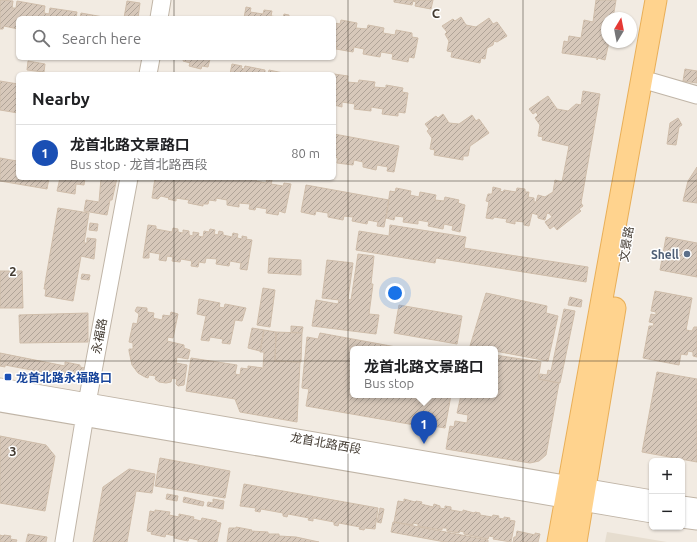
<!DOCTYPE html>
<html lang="en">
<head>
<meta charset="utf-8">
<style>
  :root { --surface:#fff; --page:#f6f6f6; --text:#202124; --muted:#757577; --line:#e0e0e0; --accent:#ff170c }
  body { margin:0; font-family:Ubuntu,"Noto Sans SC",sans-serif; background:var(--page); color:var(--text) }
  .controls { position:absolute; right:12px; bottom:12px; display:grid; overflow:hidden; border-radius:6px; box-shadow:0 1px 3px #0004 }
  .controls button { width:36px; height:36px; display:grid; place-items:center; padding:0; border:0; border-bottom:1px solid var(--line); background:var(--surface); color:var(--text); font:20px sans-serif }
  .compass { position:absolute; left:601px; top:12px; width:36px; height:36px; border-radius:50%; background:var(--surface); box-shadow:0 1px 3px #0004; rotate:10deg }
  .you { position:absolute; left:395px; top:293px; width:14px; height:14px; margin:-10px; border:3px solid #fff; border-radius:50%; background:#1a73e8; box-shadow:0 0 0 6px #1a73e833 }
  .badge { display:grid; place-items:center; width:26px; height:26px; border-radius:50%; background:var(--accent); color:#fff; font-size:13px; font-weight:700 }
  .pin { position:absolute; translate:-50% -33px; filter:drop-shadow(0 1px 2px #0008) }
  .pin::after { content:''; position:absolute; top:21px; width:14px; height:12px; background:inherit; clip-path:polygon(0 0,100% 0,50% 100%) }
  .popup { position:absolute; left:350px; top:346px; width:148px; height:52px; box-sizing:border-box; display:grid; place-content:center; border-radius:6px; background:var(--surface); filter:drop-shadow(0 1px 3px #0005); font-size:13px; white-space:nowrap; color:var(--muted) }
  .popup b { font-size:15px; color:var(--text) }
  .popup::after { content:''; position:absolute; left:50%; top:100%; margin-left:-8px; border:8px solid transparent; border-top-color:var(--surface) }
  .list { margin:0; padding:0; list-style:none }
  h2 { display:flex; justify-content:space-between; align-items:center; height:52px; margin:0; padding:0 16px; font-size:17px }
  h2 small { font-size:13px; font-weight:400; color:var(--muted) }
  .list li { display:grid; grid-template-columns:26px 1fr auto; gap:12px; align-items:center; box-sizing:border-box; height:56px; padding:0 16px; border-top:1px solid var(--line) }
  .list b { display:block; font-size:15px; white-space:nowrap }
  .list p { margin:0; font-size:13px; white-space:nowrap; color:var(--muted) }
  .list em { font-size:13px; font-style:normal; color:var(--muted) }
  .icon { flex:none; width:22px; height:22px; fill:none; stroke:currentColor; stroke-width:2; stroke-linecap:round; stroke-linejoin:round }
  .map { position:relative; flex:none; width:697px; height:542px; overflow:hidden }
  .search { position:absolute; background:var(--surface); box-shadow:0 1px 3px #0004; left:16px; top:16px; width:320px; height:44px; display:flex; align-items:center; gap:10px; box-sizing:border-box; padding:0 14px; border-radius:6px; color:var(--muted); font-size:15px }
  .panel { position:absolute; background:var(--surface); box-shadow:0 1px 3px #0004; left:16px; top:72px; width:320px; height:108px; border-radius:6px }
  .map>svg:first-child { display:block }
</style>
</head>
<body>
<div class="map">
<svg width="697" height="542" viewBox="0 0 697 542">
  <defs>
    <pattern id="building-hatch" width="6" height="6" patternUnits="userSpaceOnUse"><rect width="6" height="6" fill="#d7c8ba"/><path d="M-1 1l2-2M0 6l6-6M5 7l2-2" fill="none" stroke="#b0a498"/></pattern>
  </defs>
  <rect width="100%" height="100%" fill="#f2ebe2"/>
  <path fill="#e6ddcf" d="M 607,532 L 667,542 L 605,542 Z"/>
  <path fill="url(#building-hatch)" stroke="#cfbdaa" d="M 0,0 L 13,1 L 12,8 L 16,8 L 17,1 L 45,6 L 44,13 L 49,14 L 50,8 L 77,12 L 76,18 L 18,18 L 18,29 L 4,26 L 3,29 L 0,29 Z
    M 394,0 L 433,0 L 431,9 L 415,6 L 416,2 L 413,1 L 412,5 L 394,2 Z
    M 596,0 L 616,0 L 613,18 L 607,18 L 607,42 L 609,42 L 605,60 L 598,58 L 597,60 L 597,58 L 562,53 L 564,41 L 568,42 L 569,36 L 581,38 L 584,20 L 593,22 Z
    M 127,1 L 140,3 L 138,18 L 124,18 Z
    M 246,7 L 251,8 L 250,12 L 263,14 L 264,10 L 272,11 L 271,16 L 283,18 L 284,14 L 289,15 L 289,18 L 244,18 Z
    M 81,13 L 109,18 L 80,18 Z
    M 461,17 L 466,25 L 476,27 L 489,18 L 493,24 L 497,22 L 507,36 L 497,42 L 494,41 L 493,45 L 487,48 L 485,59 L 481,58 L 480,63 L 451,57 L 452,52 L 447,51 L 449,41 L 445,34 L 447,32 L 442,26 L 453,19 L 455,21 Z
    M 341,20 L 357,23 L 356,28 L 367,29 L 368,25 L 384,28 L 383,33 L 395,35 L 396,30 L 412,33 L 412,37 L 418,38 L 414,58 L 409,57 L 408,62 L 392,59 L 393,54 L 381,52 L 380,57 L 363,54 L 364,49 L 354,47 L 353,52 L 336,49 L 337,44 L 334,44 L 334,23 L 340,24 Z
    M 184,58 L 205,58 L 210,59 L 208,67 L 202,66 L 201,69 L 189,66 L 190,63 L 183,61 Z
    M 28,61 L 45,64 L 44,72 L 27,70 Z
    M 232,64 L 242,66 L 241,68 L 244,69 L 245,66 L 265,70 L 265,73 L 268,74 L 269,70 L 288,74 L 230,74 Z
    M 685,69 L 697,71 L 697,83 L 683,81 Z
    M 334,74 L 348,76 L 347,82 L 358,83 L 359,80 L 375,82 L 374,87 L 386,88 L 386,85 L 403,88 L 402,92 L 408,93 L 405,113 L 398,112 L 398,116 L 382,114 L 383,109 L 371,107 L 371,111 L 354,109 L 355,104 L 342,102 L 342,107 L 334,105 Z
    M 0,81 L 18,84 L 18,113 L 0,110 Z
    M 583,91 L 600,94 L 581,203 L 583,206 L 579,209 L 581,211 L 557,230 L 554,226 L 550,229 L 545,222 L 552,217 L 550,214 L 547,213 L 545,220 L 538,218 L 538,215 L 532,213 L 529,226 L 524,225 L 524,222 L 515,221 L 515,224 L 506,222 L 507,219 L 494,217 L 493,219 L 486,218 L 489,202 L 486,201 L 488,194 L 492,194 L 493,187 L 501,189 L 500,191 L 503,192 L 504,190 L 516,192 L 517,188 L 525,189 L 525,192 L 529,192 L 528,197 L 534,198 L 534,202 L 536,202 L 538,195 L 545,197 L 553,192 L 555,180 L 562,182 L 569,146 L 542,140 L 543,137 L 538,136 L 540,125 L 535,118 L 538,115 L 536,112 L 533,114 L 529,109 L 548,96 L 557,109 L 568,111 L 576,104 L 581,105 Z
    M 443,114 L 449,123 L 459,124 L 472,115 L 476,121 L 479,119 L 489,133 L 470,146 L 468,156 L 463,156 L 463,160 L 434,155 L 435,150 L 430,149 L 432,138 L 427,131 L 429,129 L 425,124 L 436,116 L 438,118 Z
    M 678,118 L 682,125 L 679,127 L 676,145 L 667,144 L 670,123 Z
    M 334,134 L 399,146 L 394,172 L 387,171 L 388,167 L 377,165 L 376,170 L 363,167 L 363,162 L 354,160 L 353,165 L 337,163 L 338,158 L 334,157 Z
    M 0,158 L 17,161 L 18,178 L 49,178 L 47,189 L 0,181 Z
    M 697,167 L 697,203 L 683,201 L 688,181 Z
    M 60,178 L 85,178 L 84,185 L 76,184 L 75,194 L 57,191 Z
    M 101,178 L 117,178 L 112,200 L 110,200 L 107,215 L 84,211 L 86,200 L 99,202 Z
    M 155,178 L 247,178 L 247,179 L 251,180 L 252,178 L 257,178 L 256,181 L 266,183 L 267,179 L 272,180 L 271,184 L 283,186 L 284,183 L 291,184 L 285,213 L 279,211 L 278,215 L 266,213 L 267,209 L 256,207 L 255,210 L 249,209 L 250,204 L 239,203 L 239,207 L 227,205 L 227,200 L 216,198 L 216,201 L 209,200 L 208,204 L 203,204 L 203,206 L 188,203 L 189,200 L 176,198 L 176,201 L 168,199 L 169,198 L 161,196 L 158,199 L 152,198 Z
    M 306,185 L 389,200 L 384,227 L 377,226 L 378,222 L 368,220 L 367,224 L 352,221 L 353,217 L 344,216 L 343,220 L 328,217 L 328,213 L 316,211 L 315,215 L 301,212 Z
    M 396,188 L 411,191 L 410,195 L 419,197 L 420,192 L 436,195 L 435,200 L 444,201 L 445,197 L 459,200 L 458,203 L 465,205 L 460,232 L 452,230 L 453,226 L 444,224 L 443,229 L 428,226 L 429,222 L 418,220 L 418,224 L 403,222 L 404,217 L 395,216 L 394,220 L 386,218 L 390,191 L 395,192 Z
    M 58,208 L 89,213 L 84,243 L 87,243 L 87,238 L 96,239 L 94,259 L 81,256 L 73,301 L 45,296 L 46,289 L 44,289 Z
    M 90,223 L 98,224 L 97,231 L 89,230 Z
    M 148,225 L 156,226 L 156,229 L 172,232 L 173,228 L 178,229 L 178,232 L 183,233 L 183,230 L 189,231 L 189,235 L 193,236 L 193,232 L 199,233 L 198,236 L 203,237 L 204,231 L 209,232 L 210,229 L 215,230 L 214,234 L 218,235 L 219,231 L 223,232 L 223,235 L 232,237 L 233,233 L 238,234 L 237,238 L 242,239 L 242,236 L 247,237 L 246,239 L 252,240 L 247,270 L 240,269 L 241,263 L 230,261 L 229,266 L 216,264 L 217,259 L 206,258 L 205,263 L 199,262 L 198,267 L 191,266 L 192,261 L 181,259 L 180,262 L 172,261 L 173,257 L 167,256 L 166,261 L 159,260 L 160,254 L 149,252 L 149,258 L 143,258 Z
    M 390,225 L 466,237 L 464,248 L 588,267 L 586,282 L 436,258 L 435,263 L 356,250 L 359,231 L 389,236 Z
    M 666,237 L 697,243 L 697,277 L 660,270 Z
    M 358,254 L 374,256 L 371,284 L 373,284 L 369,314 L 379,315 L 376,334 L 312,326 L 316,300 L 338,304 L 339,300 L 322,298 L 327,260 L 353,263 L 348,299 L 351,300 Z
    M 269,258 L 301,260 L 301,275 L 268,273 Z
    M 0,271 L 22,271 L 23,308 L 0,308 Z
    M 82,274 L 90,275 L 89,280 L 81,279 Z
    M 263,288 L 275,290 L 270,327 L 257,325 Z
    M 655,291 L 692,298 L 686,330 L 692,331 L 694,327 L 697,327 L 697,357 L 693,356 L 693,352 L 688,351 L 687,355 L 681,354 L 679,365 L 643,358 L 649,326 L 653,326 L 654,323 L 649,322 L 651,314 L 656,315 L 656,312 L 651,311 Z
    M 486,293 L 547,306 L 546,313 L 558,316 L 548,361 L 495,351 L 495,349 L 486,349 L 470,346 Z
    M 570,297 L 582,300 L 581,307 L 568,305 Z
    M 199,299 L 220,303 L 219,307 L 224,308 L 225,304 L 246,308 L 242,321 L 235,320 L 230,344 L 222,343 L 223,339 L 210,337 L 209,341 L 201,340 L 206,316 L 197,314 Z
    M 399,305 L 462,316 L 457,344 L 394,333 Z
    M 137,307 L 147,308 L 147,312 L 154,313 L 153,318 L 162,320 L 163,315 L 170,316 L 171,312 L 178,314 L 173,338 L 168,337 L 167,341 L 184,345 L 184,348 L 190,350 L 188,359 L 177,357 L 176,363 L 187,365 L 184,385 L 178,386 L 176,384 L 177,379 L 172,378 L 171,382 L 166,383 L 159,382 L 155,379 L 156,376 L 149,375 L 148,378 L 145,377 L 138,373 L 132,365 L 129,351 L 129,349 L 133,349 L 133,343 L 129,342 L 133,323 L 137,324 L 139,314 L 135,311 Z
    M 564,309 L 575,311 L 560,383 L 539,379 L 540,374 L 547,375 L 548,370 L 551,371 Z
    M 88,313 L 88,342 L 20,343 L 19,315 Z
    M 291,326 L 303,327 L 302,333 L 291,332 Z
    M 252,328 L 264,330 L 260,351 L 248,348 Z
    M 264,330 L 276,332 L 275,361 L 300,362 L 297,422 L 240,412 L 235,399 L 186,391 L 191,358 L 237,365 L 235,374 L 240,375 L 241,368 L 248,369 L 248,366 L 263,368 L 264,352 L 260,352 Z
    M 276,332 L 302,333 L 301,362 L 275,361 Z
    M 320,333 L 407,349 L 353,349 L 353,395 L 451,395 L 445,428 L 427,425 L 426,427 L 306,406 L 309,389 L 302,388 L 302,386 L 307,337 L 318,339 Z
    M 0,353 L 65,366 L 65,362 L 80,365 L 80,367 L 85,368 L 82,382 L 62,379 L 63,376 L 5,365 L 5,367 L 0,366 Z
    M 495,355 L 541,362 L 538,379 L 559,383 L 546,455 L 539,461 L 530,463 L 446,449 L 450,426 L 454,427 L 455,421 L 467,423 L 468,415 L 457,413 L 461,395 L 495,395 Z
    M 657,372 L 697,379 L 697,462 L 642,452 Z
    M 0,436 L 46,445 L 55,456 L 45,511 L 0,503 Z
    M 160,458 L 230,471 L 225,498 L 155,486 Z
    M 129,469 L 155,474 L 152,493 L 136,491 L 127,542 L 93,542 L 103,487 Z
    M 244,484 L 378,508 L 375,529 L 365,528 L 364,530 L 359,529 L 360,527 L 339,523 L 338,526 L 334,525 L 334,522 L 313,518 L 313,521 L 308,520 L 309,518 L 288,514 L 287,517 L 283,516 L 283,513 L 261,509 L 260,512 L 255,511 L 256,508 L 240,506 Z
    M 167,494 L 178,496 L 177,501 L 166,499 Z
    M 184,497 L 204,502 L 203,506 L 183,502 Z
    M 213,499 L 224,501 L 223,509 L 207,506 L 208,502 L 213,503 Z
    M 404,499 L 415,502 L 416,501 L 422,502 L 421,504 L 433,507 L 434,504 L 440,506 L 440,508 L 445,509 L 445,506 L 451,507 L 451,510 L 463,512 L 463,510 L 474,513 L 475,512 L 480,513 L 480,515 L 492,517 L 493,515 L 499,516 L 498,518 L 504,519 L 504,517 L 510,518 L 509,520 L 515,521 L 511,542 L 493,539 L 494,537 L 489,536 L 488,539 L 464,534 L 464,532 L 460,531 L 459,533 L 447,531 L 447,528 L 442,528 L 442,530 L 418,526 L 418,524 L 413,523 L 413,525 L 394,522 L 398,501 L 404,502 Z
    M 380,508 L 384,509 L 381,523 L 377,522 Z
    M 155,510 L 170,512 L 169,515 L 179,517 L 179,514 L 194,517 L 193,519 L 201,521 L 202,518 L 217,521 L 216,522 L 221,523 L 217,542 L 198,542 L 198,540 L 189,538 L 188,541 L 174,538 L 175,536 L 166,534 L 165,537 L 151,534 L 152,532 L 147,531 L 150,511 L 155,512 Z
    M 393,522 L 488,540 L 488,542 L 445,542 L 391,532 Z
    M 236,527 L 252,530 L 251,531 L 268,532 L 268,534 L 279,534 L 279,536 L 296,537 L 319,542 L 227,542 L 229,528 L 236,528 Z
    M 517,531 L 535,535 L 535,533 L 540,534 L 538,542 L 513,542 L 514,537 L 516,537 Z
    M 28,534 L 47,537 L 46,542 L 26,542 Z
    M 0,535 L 3,536 L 4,535 L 11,536 L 10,539 L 17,540 L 16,542 L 0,542 Z"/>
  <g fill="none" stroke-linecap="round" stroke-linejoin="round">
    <g stroke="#c0b5a7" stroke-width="19">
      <path id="minor" d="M 159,18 L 162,0
        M 148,74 L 151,58
        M 652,82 L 697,95
        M 0,387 L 652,499
        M 0,403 L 652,514
        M 682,505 L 697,507
        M 682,519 L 697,521
        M 64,542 L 87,403 L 129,178"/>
    </g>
    <g stroke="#e9af58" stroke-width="23">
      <path id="major" d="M 558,542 L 656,0
        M 576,542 L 615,308"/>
    </g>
    <use href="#minor" stroke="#fff" stroke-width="17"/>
    <use href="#major" stroke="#ffd38e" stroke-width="21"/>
  </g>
  <path fill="none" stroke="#433b32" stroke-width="1" stroke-opacity="0.55" d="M 174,0 L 174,18M 348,0 L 348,542M 523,0 L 523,542M 174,58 L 174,74M 174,178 L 174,542M 0,181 L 697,181M 0,361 L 697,361"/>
  <circle fill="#5c6f8a" stroke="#fff" stroke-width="1.5" cx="687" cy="254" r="4"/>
  <rect fill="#1a4fb4" stroke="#fff" stroke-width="1.5" x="4" y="373" width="8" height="8" rx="2"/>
  <g text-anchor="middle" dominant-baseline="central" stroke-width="3" stroke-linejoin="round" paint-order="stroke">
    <g font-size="12" fill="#433b32" stroke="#fff">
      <text transform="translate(626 244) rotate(-81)">文景路</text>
      <text transform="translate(99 336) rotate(-79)">永福路</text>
      <text transform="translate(326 443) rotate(10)">龙首北路西段</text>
    </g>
    <g font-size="12" font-weight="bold" fill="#4e5e75" stroke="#fff" text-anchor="end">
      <text x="679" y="254">Shell</text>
    </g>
    <g font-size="12" font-weight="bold" fill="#164399" stroke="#fff" text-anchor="start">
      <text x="16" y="377">龙首北路永福路口</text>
    </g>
  </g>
  <g font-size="13" text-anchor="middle" font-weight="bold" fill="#433b32" stroke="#fff" stroke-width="3" stroke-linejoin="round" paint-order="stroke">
    <text x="436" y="18">C</text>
    <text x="13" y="276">2</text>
    <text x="13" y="456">3</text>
  </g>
</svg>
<div class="controls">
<button>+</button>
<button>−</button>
</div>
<svg class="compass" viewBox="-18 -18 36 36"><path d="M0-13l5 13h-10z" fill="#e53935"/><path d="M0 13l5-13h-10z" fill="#757577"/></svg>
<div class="you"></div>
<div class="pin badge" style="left:424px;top:444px;background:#1a4fb4">1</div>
<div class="popup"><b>龙首北路文景路口</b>Bus stop</div>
<div class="search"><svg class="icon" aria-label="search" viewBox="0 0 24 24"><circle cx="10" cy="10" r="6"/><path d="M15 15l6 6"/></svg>Search here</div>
<section class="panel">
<h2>Nearby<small></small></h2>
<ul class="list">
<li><span class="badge" style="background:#1a4fb4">1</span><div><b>龙首北路文景路口</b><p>Bus stop · 龙首北路西段</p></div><em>80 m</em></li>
</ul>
</section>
</div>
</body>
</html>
